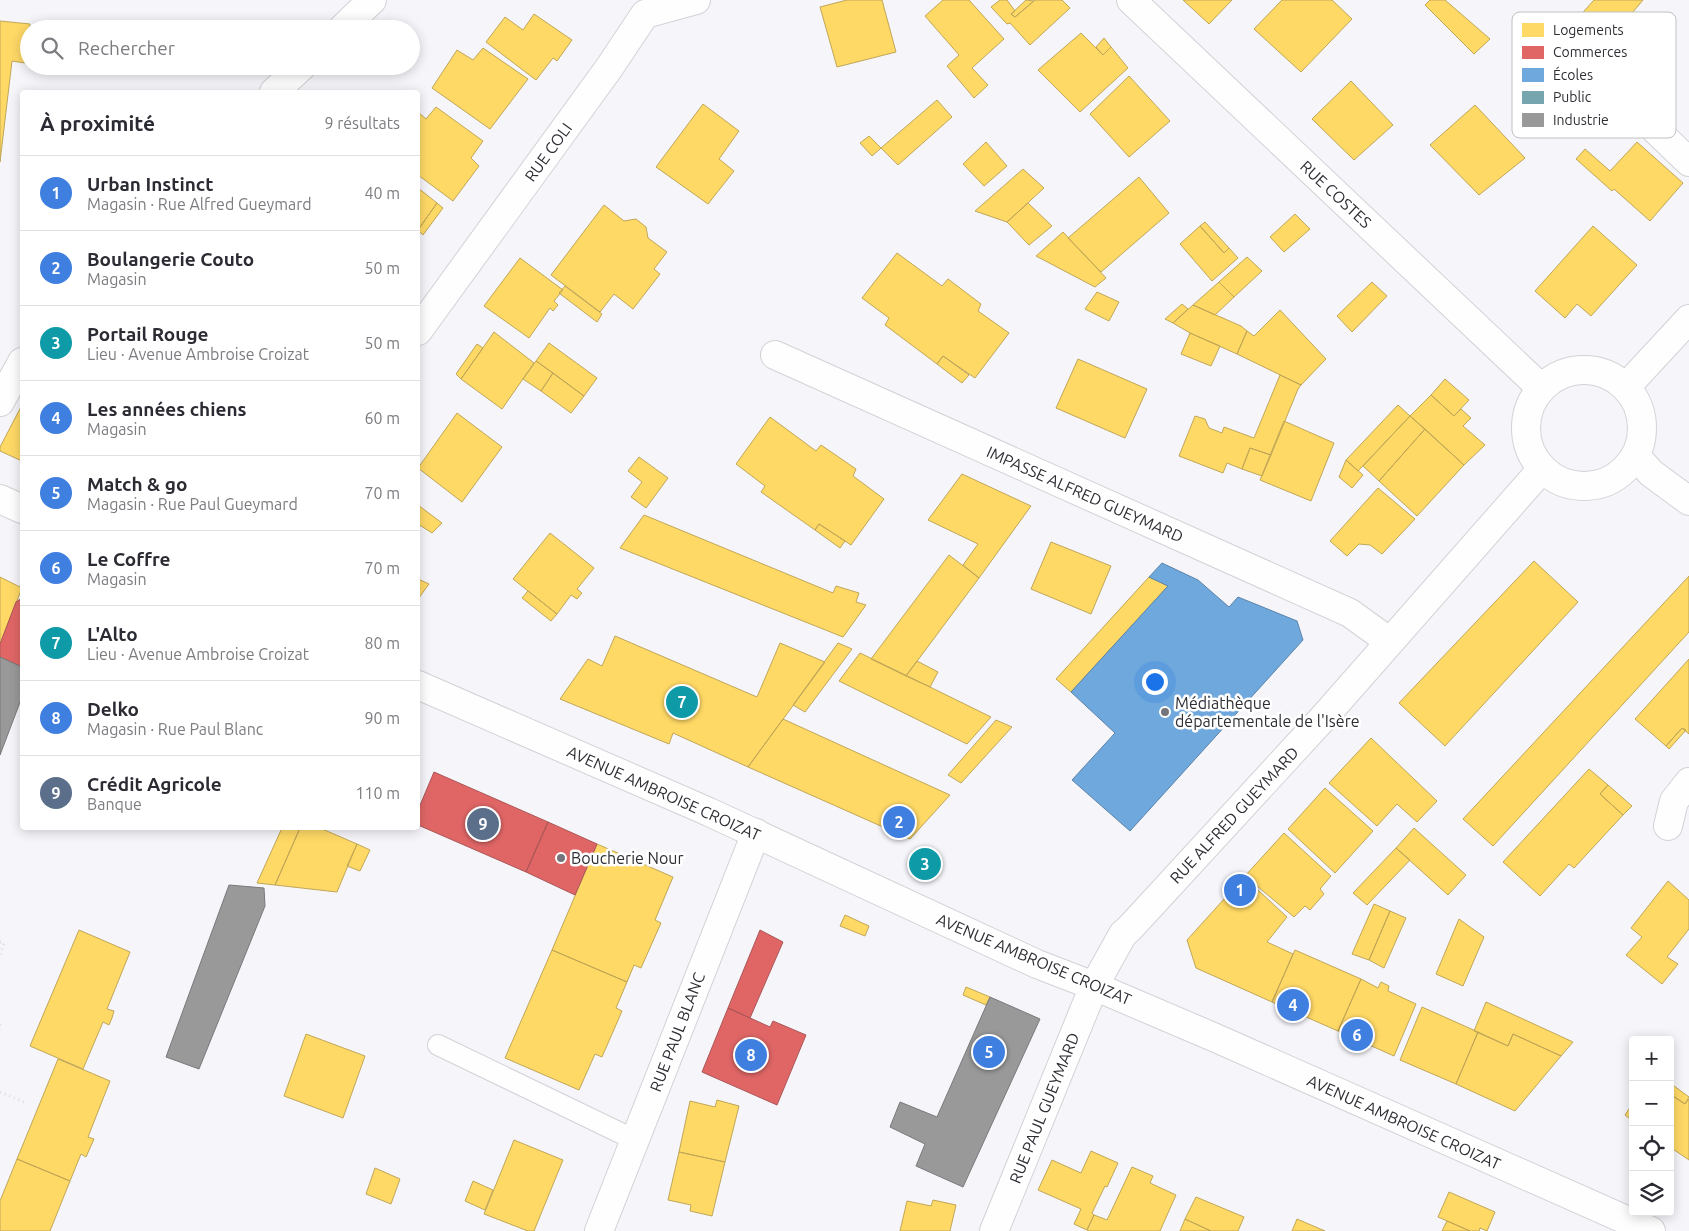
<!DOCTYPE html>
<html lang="fr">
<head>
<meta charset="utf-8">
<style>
  :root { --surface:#fff; --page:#f7f7f7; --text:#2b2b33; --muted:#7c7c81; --line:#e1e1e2; --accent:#0b8043 }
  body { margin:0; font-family:Ubuntu,sans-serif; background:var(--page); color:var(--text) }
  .controls { position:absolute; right:15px; bottom:15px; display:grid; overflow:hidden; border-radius:5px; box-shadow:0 2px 12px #0003 }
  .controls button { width:45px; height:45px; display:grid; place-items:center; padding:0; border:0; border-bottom:1px solid var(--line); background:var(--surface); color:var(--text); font:25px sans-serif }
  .you { position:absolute; left:1154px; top:681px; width:18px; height:18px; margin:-12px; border:4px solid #fff; border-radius:50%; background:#1a73e8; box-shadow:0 0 0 8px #1a73e833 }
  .badge { display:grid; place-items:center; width:32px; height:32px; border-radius:50%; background:var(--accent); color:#fff; font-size:16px; font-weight:700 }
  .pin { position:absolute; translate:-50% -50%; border:2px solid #fff; box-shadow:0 1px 5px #0006 }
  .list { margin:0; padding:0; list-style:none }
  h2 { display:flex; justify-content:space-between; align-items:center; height:65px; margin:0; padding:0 20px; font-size:21px }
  h2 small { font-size:16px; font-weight:400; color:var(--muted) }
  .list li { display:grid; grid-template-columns:32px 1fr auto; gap:15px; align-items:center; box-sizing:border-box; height:75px; padding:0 20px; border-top:1px solid var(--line) }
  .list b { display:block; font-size:19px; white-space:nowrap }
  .list p { margin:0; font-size:16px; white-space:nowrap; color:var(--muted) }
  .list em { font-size:16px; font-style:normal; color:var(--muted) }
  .icon { flex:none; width:28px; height:28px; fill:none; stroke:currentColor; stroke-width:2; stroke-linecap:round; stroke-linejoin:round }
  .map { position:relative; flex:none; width:1689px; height:1231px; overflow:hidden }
  .search { position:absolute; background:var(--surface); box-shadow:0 2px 12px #0003; left:20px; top:20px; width:400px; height:55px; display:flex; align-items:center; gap:12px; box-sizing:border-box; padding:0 18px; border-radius:28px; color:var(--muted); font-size:19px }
  .panel { position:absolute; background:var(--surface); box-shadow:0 2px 12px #0003; left:20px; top:90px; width:400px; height:740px; border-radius:5px }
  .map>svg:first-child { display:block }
</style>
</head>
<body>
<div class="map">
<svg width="1689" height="1231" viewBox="0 0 1689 1231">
  <rect width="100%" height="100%" fill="#f5f5fa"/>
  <path fill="#ffd966" stroke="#c0a657" d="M 847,0 L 882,0 L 896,52 L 837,67 L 820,7 Z
    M 943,0 L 969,0 L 1004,39 L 972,68 L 988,85 L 974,98 L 947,66 L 959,55 L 925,16 Z
    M 1000,0 L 1007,0 L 1015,11 L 1011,14 L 1015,17 L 1035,0 L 1062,0 L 1070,8 L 1030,45 L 1010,23 L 1007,24 L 991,7 Z
    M 1026,0 L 1034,1 L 1015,17 L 1011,14 Z
    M 1183,0 L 1232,0 L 1209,24 Z
    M 1282,0 L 1332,0 L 1352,19 L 1301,72 L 1254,29 Z
    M 1430,0 L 1445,0 L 1490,39 L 1474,54 L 1425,5 Z
    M 1594,0 L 1643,0 L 1622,25 L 1638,39 L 1600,80 L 1573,57 L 1584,43 L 1568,29 Z
    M 534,14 L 572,40 L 557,61 L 553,58 L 536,80 L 486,42 L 505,17 L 523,30 Z
    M 0,21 L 30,24 L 25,63 L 12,61 L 0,162 Z
    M 1081,33 L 1103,55 L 1111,47 L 1128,68 L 1080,112 L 1038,70 Z
    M 1104,38 L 1111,47 L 1103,55 L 1096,47 Z
    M 483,48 L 528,79 L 490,129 L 432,88 L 457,50 L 473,60 Z
    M 1129,76 L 1170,121 L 1129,157 L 1090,114 Z
    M 1351,81 L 1393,125 L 1354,160 L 1312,119 Z
    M 937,100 L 952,117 L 898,165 L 881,148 Z
    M 703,104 L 739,131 L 719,159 L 734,171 L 708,204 L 656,167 Z
    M 1475,105 L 1525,158 L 1479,195 L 1430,145 Z
    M 436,107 L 483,141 L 471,158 L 479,166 L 453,201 L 418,175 L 418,112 L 426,119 Z
    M 869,136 L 881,148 L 872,156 L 860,143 Z
    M 986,142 L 1007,166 L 984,186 L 963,164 Z
    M 1637,142 L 1683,183 L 1650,221 L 1614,189 L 1612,191 L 1576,159 L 1585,149 L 1610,171 Z
    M 1023,169 L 1044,188 L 1007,222 L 975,211 Z
    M 1139,177 L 1169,213 L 1101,272 L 1068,238 Z
    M 418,188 L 437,203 L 418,230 Z
    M 437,203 L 443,208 L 423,235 L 418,230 Z
    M 1028,203 L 1052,226 L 1029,245 L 1007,222 Z
    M 604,205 L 624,221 L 636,219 L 646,227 L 648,238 L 667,252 L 654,269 L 660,274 L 633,309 L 614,294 L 600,312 L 551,275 Z
    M 1295,214 L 1310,229 L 1284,252 L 1270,237 Z
    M 1205,222 L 1229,248 L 1224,253 L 1200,226 Z
    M 1200,226 L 1224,253 L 1229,248 L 1238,258 L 1212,281 L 1180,244 Z
    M 1593,226 L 1637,265 L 1591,316 L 1577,304 L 1565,318 L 1535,291 Z
    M 1063,232 L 1106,278 L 1095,287 L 1036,256 Z
    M 897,253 L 942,286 L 948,279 L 981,304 L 978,311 L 1009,333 L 975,378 L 943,356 L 937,364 L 885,325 L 889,318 L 862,298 Z
    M 1247,257 L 1262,271 L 1234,297 L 1219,282 Z
    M 520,258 L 563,290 L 554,301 L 558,305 L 553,311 L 550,308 L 529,338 L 484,306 Z
    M 1219,282 L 1234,297 L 1215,315 L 1193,305 Z
    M 1372,282 L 1387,296 L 1352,332 L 1337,316 Z
    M 565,286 L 602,314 L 597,322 L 559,293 Z
    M 1097,292 L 1119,302 L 1109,321 L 1085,309 Z
    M 1182,304 L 1188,309 L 1173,323 L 1165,319 Z
    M 1193,305 L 1241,326 L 1247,331 L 1237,354 L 1190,333 L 1173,323 Z
    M 1280,310 L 1326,359 L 1301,385 L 1237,354 L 1247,331 L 1254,336 Z
    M 494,332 L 534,363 L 502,409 L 461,379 Z
    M 1190,333 L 1220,346 L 1211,366 L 1181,354 Z
    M 549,343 L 597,378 L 584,396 L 536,361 Z
    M 477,344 L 483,348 L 461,379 L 456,374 Z
    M 943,356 L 969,375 L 962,383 L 937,364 Z
    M 1078,359 L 1147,389 L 1125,438 L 1056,408 Z
    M 536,361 L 553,373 L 541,391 L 523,379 Z
    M 553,373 L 584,396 L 571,413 L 541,391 Z
    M 1280,375 L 1301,385 L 1298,389 L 1271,455 L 1250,448 L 1242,469 L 1227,463 L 1223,473 L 1179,456 L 1195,416 L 1205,419 L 1209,428 L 1222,433 L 1224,427 L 1254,438 Z
    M 1445,379 L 1469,400 L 1454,416 L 1431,395 Z
    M 1431,395 L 1454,416 L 1461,409 L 1471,418 L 1463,426 L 1485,445 L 1464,465 L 1410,416 Z
    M 22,405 L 22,461 L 0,451 L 0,447 Z
    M 1398,405 L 1410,416 L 1358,471 L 1346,460 Z
    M 457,413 L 502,447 L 462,502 L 418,468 Z
    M 1410,416 L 1425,429 L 1379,481 L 1363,466 Z
    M 770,417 L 816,451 L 821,445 L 856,469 L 853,476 L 884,499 L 851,545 L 819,524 L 815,530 L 761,492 L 765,486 L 736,464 Z
    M 1284,421 L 1334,443 L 1311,501 L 1260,480 Z
    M 1425,429 L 1464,465 L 1417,516 L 1379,481 Z
    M 1250,448 L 1271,455 L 1262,476 L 1242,469 Z
    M 639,457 L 668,478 L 646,508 L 631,497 L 642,482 L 628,471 Z
    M 1346,460 L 1363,475 L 1352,488 L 1339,477 Z
    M 962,474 L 1031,506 L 979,578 L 963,565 L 978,544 L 928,520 Z
    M 1378,488 L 1415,519 L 1382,554 L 1370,545 L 1359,544 L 1347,556 L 1330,541 Z
    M 418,505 L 442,523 L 432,533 L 418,524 Z
    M 644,515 L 833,593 L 836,586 L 859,593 L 856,602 L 866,605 L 843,637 L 620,548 Z
    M 819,524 L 845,541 L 840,548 L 815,530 Z
    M 550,533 L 594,568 L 577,589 L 582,593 L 577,599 L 571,595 L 557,614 L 513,579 Z
    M 1051,542 L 1111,566 L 1091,614 L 1031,589 Z
    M 949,555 L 979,578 L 906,676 L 871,659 Z
    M 1534,561 L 1578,602 L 1445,746 L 1399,703 Z
    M 1689,576 L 1689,632 L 1493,846 L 1463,819 Z
    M 0,577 L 22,588 L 0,644 Z
    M 1149,577 L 1168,586 L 1071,692 L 1056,679 Z
    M 418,579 L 429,584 L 418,599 Z
    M 528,591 L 557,614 L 551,621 L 522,598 Z
    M 615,636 L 757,697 L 780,643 L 825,662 L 748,767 L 673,733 L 669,744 L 560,699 L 588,659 L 602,666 Z
    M 838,643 L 852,649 L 805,712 L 793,705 Z
    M 860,653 L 930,687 L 991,717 L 967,744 L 839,681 Z
    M 1689,659 L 1689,734 L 1682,728 L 1666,746 L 1635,719 Z
    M 917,661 L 938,672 L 930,687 L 906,676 Z
    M 783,719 L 950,795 L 910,839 L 748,767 Z
    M 996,720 L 1012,727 L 961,783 L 948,775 Z
    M 1682,728 L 1686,730 L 1669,749 L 1666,746 Z
    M 1371,738 L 1437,801 L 1417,822 L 1397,804 L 1377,826 L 1329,783 Z
    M 1589,769 L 1608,785 L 1600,794 L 1623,815 L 1574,868 L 1569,864 L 1540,896 L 1503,862 Z
    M 1608,785 L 1632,806 L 1623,815 L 1600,794 Z
    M 1325,788 L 1373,831 L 1335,873 L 1288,829 Z
    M 282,828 L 300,828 L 275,885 L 257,883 Z
    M 300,828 L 320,828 L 357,844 L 337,892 L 275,885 Z
    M 1414,828 L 1466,875 L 1448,895 L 1396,848 Z
    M 1284,833 L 1331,876 L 1320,889 L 1324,894 L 1310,910 L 1305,906 L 1294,917 L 1245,876 Z
    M 357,844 L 370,850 L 360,871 L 347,866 Z
    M 597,844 L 673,877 L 655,920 L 661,923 L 641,968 L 634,965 L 627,982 L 552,950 Z
    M 1396,848 L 1410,860 L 1367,905 L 1353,893 Z
    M 1244,877 L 1287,917 L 1267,942 L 1293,954 L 1272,1002 L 1196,968 L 1187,940 Z
    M 1668,881 L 1689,900 L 1689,929 L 1667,957 L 1678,964 L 1662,984 L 1626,955 L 1642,937 L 1631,928 Z
    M 1374,904 L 1390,911 L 1369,960 L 1352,954 Z
    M 1390,911 L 1406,918 L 1384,968 L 1369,960 Z
    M 845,915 L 869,926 L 865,936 L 840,926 Z
    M 1459,919 L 1484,937 L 1463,986 L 1436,974 Z
    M 79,930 L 130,952 L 107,1009 L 114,1011 L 112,1018 L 109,1025 L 103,1022 L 83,1069 L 30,1046 Z
    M 552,950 L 627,982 L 616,1008 L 622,1011 L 602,1057 L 595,1054 L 579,1090 L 505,1058 Z
    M 1295,950 L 1361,979 L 1338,1031 L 1272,1002 Z
    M 1361,979 L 1378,988 L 1381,982 L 1389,986 L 1388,991 L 1416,1004 L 1394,1056 L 1338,1031 Z
    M 966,987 L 990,997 L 986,1005 L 963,995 Z
    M 1486,1002 L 1573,1042 L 1561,1056 L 1513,1034 L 1508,1046 L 1474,1031 Z
    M 1422,1007 L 1478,1032 L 1456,1084 L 1400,1060 Z
    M 1478,1032 L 1508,1046 L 1513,1034 L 1561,1056 L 1515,1111 L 1456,1084 Z
    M 306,1034 L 365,1056 L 343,1118 L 284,1096 Z
    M 58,1059 L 110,1081 L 88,1137 L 94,1139 L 86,1157 L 81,1154 L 70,1181 L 17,1159 Z
    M 1670,1083 L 1689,1097 L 1685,1104 L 1670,1094 Z
    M 1670,1094 L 1685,1104 L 1689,1099 L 1689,1160 L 1670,1147 Z
    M 717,1100 L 739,1106 L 725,1162 L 679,1152 L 690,1101 L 715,1107 Z
    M 1633,1103 L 1633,1121 L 1625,1115 Z
    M 514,1140 L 563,1160 L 534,1231 L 528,1231 L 484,1214 Z
    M 1091,1151 L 1118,1163 L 1107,1187 L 1105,1186 L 1092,1213 L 1094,1215 L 1087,1230 L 1074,1224 L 1081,1209 L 1038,1190 L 1052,1160 L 1081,1173 Z
    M 679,1152 L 725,1162 L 712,1216 L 690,1211 L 691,1205 L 668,1200 Z
    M 17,1159 L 70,1181 L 50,1231 L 0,1231 L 0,1201 Z
    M 1132,1167 L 1153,1176 L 1150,1183 L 1176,1195 L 1160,1231 L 1090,1231 L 1087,1230 L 1094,1215 L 1107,1220 Z
    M 375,1168 L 400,1179 L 391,1204 L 366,1194 Z
    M 473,1181 L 493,1190 L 485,1210 L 465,1201 Z
    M 1449,1192 L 1495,1212 L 1487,1231 L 1480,1228 L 1479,1231 L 1470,1231 L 1438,1217 Z
    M 1196,1197 L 1244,1217 L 1238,1231 L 1211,1231 L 1185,1219 Z
    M 933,1200 L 956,1205 L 950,1231 L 900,1231 L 907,1201 L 931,1206 Z
    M 1185,1219 L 1211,1231 L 1180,1231 Z
    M 1297,1219 L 1325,1231 L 1292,1231 Z
    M 1447,1221 L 1470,1231 L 1442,1231 Z"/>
  <path fill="#e06666" stroke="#ab5657" d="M 22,598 L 22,667 L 0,657 L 0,644 L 16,602 Z
    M 434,772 L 548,822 L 526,872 L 418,825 L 418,810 Z
    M 548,822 L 597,844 L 575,895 L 526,872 Z
    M 760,930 L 783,942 L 750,1018 L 728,1008 Z
    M 728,1008 L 770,1027 L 773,1021 L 806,1035 L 777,1105 L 702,1072 Z"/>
  <path fill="#6fa8dc" stroke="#5c84aa" d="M 1162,563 L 1198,580 L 1229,607 L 1238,597 L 1297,621 L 1303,640 L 1130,831 L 1072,780 L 1115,733 L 1071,692 L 1168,586 L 1149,577 Z"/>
  <path fill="#76a5af" stroke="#60828a" d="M 915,853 L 940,864 L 935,875 L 910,864 Z"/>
  <path fill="#999" stroke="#79797b" d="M 0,657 L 22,667 L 22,697 L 0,755 Z
    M 229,885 L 264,888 L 265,906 L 199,1069 L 166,1057 Z
    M 990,997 L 1040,1019 L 963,1187 L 916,1166 L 925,1144 L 890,1127 L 900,1102 L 937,1117 Z"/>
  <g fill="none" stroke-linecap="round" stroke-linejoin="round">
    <g stroke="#d2d2d7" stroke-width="22">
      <path id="service" d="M 438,1045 L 635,1140"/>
    </g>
    <g stroke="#d2d2d7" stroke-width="30">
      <path id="minor" d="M 1131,0 L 1541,388
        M 342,29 L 372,0
        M 274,92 L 302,66
        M 1638,113 L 1689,162
        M 418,331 L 609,68 L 645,14 L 696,0
        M 775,355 L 1350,613 L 1390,642
        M1526 428a58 58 0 1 1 116 0a58 58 0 1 1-116 0Z
        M 1626,387 L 1689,319
        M 0,402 L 22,362
        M 1636,456 L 1651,473 L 1689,501
        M 1668,826 L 1674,801 L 1689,782
        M 599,1231 L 756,833
        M 994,1231 L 1094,986 L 1123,934 L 1129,929 L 1324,717 L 1542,469"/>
    </g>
    <g stroke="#d2d2d7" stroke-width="30">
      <path id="tertiary" d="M 0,499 L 22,509
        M 418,685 L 709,812 L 1037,964 L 1094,986 L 1218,1039 L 1651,1231"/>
    </g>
    <path stroke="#dddee0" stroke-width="3" stroke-dasharray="1 4" stroke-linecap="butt" d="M 0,942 L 4,943 L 0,955
      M 0,1025 L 1,1026 L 0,1030
      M 0,1092 L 24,1102"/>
    <use href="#service" stroke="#fefefe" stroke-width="20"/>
    <use href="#minor" stroke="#fefefe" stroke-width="28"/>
    <use href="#tertiary" stroke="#fefefe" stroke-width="28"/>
  </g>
  <g fill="#74747a" stroke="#fff" stroke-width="2">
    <circle cx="1165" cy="712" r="5"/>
    <circle cx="561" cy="858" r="5"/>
  </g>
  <g text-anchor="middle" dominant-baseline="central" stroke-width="5" stroke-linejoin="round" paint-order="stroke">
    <g font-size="16" fill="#2e2f35" stroke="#fff">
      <text transform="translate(548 152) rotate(-54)">RUE COLI</text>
      <text transform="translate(1336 194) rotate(43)">RUE COSTES</text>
      <text transform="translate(1085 494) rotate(24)">IMPASSE ALFRED GUEYMARD</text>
      <text transform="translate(664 793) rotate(24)">AVENUE AMBROISE CROIZAT</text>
      <text transform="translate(1234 815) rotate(-47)">RUE ALFRED GUEYMARD</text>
      <text transform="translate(1034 959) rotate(23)">AVENUE AMBROISE CROIZAT</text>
      <text transform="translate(677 1032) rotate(-69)">RUE PAUL BLANC</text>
      <text transform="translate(1044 1108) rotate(-68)">RUE PAUL GUEYMARD</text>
      <text transform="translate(1404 1122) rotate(24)">AVENUE AMBROISE CROIZAT</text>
    </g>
    <g font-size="16" fill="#2e2f35" stroke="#fff" text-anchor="start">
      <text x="1175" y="703">Médiathèque<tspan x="1175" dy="18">départementale de l'Isère</tspan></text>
      <text x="571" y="858">Boucherie Nour</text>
    </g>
  </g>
  <rect x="1512" y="12" width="164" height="126" rx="8" fill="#fff" stroke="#c0c1c2" stroke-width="1"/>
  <rect x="1522" y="23" width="22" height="14" fill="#ffd966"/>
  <rect x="1522" y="46" width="22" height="13" fill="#e06666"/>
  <rect x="1522" y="68" width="22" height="14" fill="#6fa8dc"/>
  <rect x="1522" y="91" width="22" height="13" fill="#76a5af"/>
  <rect x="1522" y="113" width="22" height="14" fill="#999"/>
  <g font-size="14" fill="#2e2f35">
    <text x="1553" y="35">Logements</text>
    <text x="1553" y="57">Commerces</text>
    <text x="1553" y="80">Écoles</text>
    <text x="1553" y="102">Public</text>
    <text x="1553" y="125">Industrie</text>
  </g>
</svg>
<div class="controls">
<button>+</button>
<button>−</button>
<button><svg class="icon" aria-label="locate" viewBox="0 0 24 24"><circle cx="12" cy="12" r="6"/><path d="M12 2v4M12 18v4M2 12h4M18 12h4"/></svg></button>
<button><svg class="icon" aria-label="layers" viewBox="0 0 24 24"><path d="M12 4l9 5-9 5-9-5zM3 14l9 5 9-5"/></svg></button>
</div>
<div class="you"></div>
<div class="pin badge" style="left:1240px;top:890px;background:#3f7fe0">1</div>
<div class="pin badge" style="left:899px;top:822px;background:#3f7fe0">2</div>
<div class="pin badge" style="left:925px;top:864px;background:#0f9aa8">3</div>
<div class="pin badge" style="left:1293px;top:1005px;background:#3f7fe0">4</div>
<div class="pin badge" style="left:989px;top:1052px;background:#3f7fe0">5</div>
<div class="pin badge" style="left:1357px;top:1035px;background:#3f7fe0">6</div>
<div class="pin badge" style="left:682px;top:702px;background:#0f9aa8">7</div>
<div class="pin badge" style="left:751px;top:1055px;background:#3f7fe0">8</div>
<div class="pin badge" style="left:483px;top:824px;background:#5c6f8a">9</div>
<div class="search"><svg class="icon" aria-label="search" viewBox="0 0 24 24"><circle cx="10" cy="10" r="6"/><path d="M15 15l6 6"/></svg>Rechercher</div>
<section class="panel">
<h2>À proximité<small>9 résultats</small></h2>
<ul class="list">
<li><span class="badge" style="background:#3f7fe0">1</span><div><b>Urban Instinct</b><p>Magasin · Rue Alfred Gueymard</p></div><em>40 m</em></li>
<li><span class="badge" style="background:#3f7fe0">2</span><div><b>Boulangerie Couto</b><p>Magasin</p></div><em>50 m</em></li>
<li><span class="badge" style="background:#0f9aa8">3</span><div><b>Portail Rouge</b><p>Lieu · Avenue Ambroise Croizat</p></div><em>50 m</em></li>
<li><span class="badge" style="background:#3f7fe0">4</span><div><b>Les années chiens</b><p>Magasin</p></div><em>60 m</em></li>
<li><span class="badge" style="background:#3f7fe0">5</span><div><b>Match &amp; go</b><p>Magasin · Rue Paul Gueymard</p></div><em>70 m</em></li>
<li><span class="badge" style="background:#3f7fe0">6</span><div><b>Le Coffre</b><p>Magasin</p></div><em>70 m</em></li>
<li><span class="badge" style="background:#0f9aa8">7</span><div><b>L'Alto</b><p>Lieu · Avenue Ambroise Croizat</p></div><em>80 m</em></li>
<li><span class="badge" style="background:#3f7fe0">8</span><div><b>Delko</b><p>Magasin · Rue Paul Blanc</p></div><em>90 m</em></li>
<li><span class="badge" style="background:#5c6f8a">9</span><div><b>Crédit Agricole</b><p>Banque</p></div><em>110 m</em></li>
</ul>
</section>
</div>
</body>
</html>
